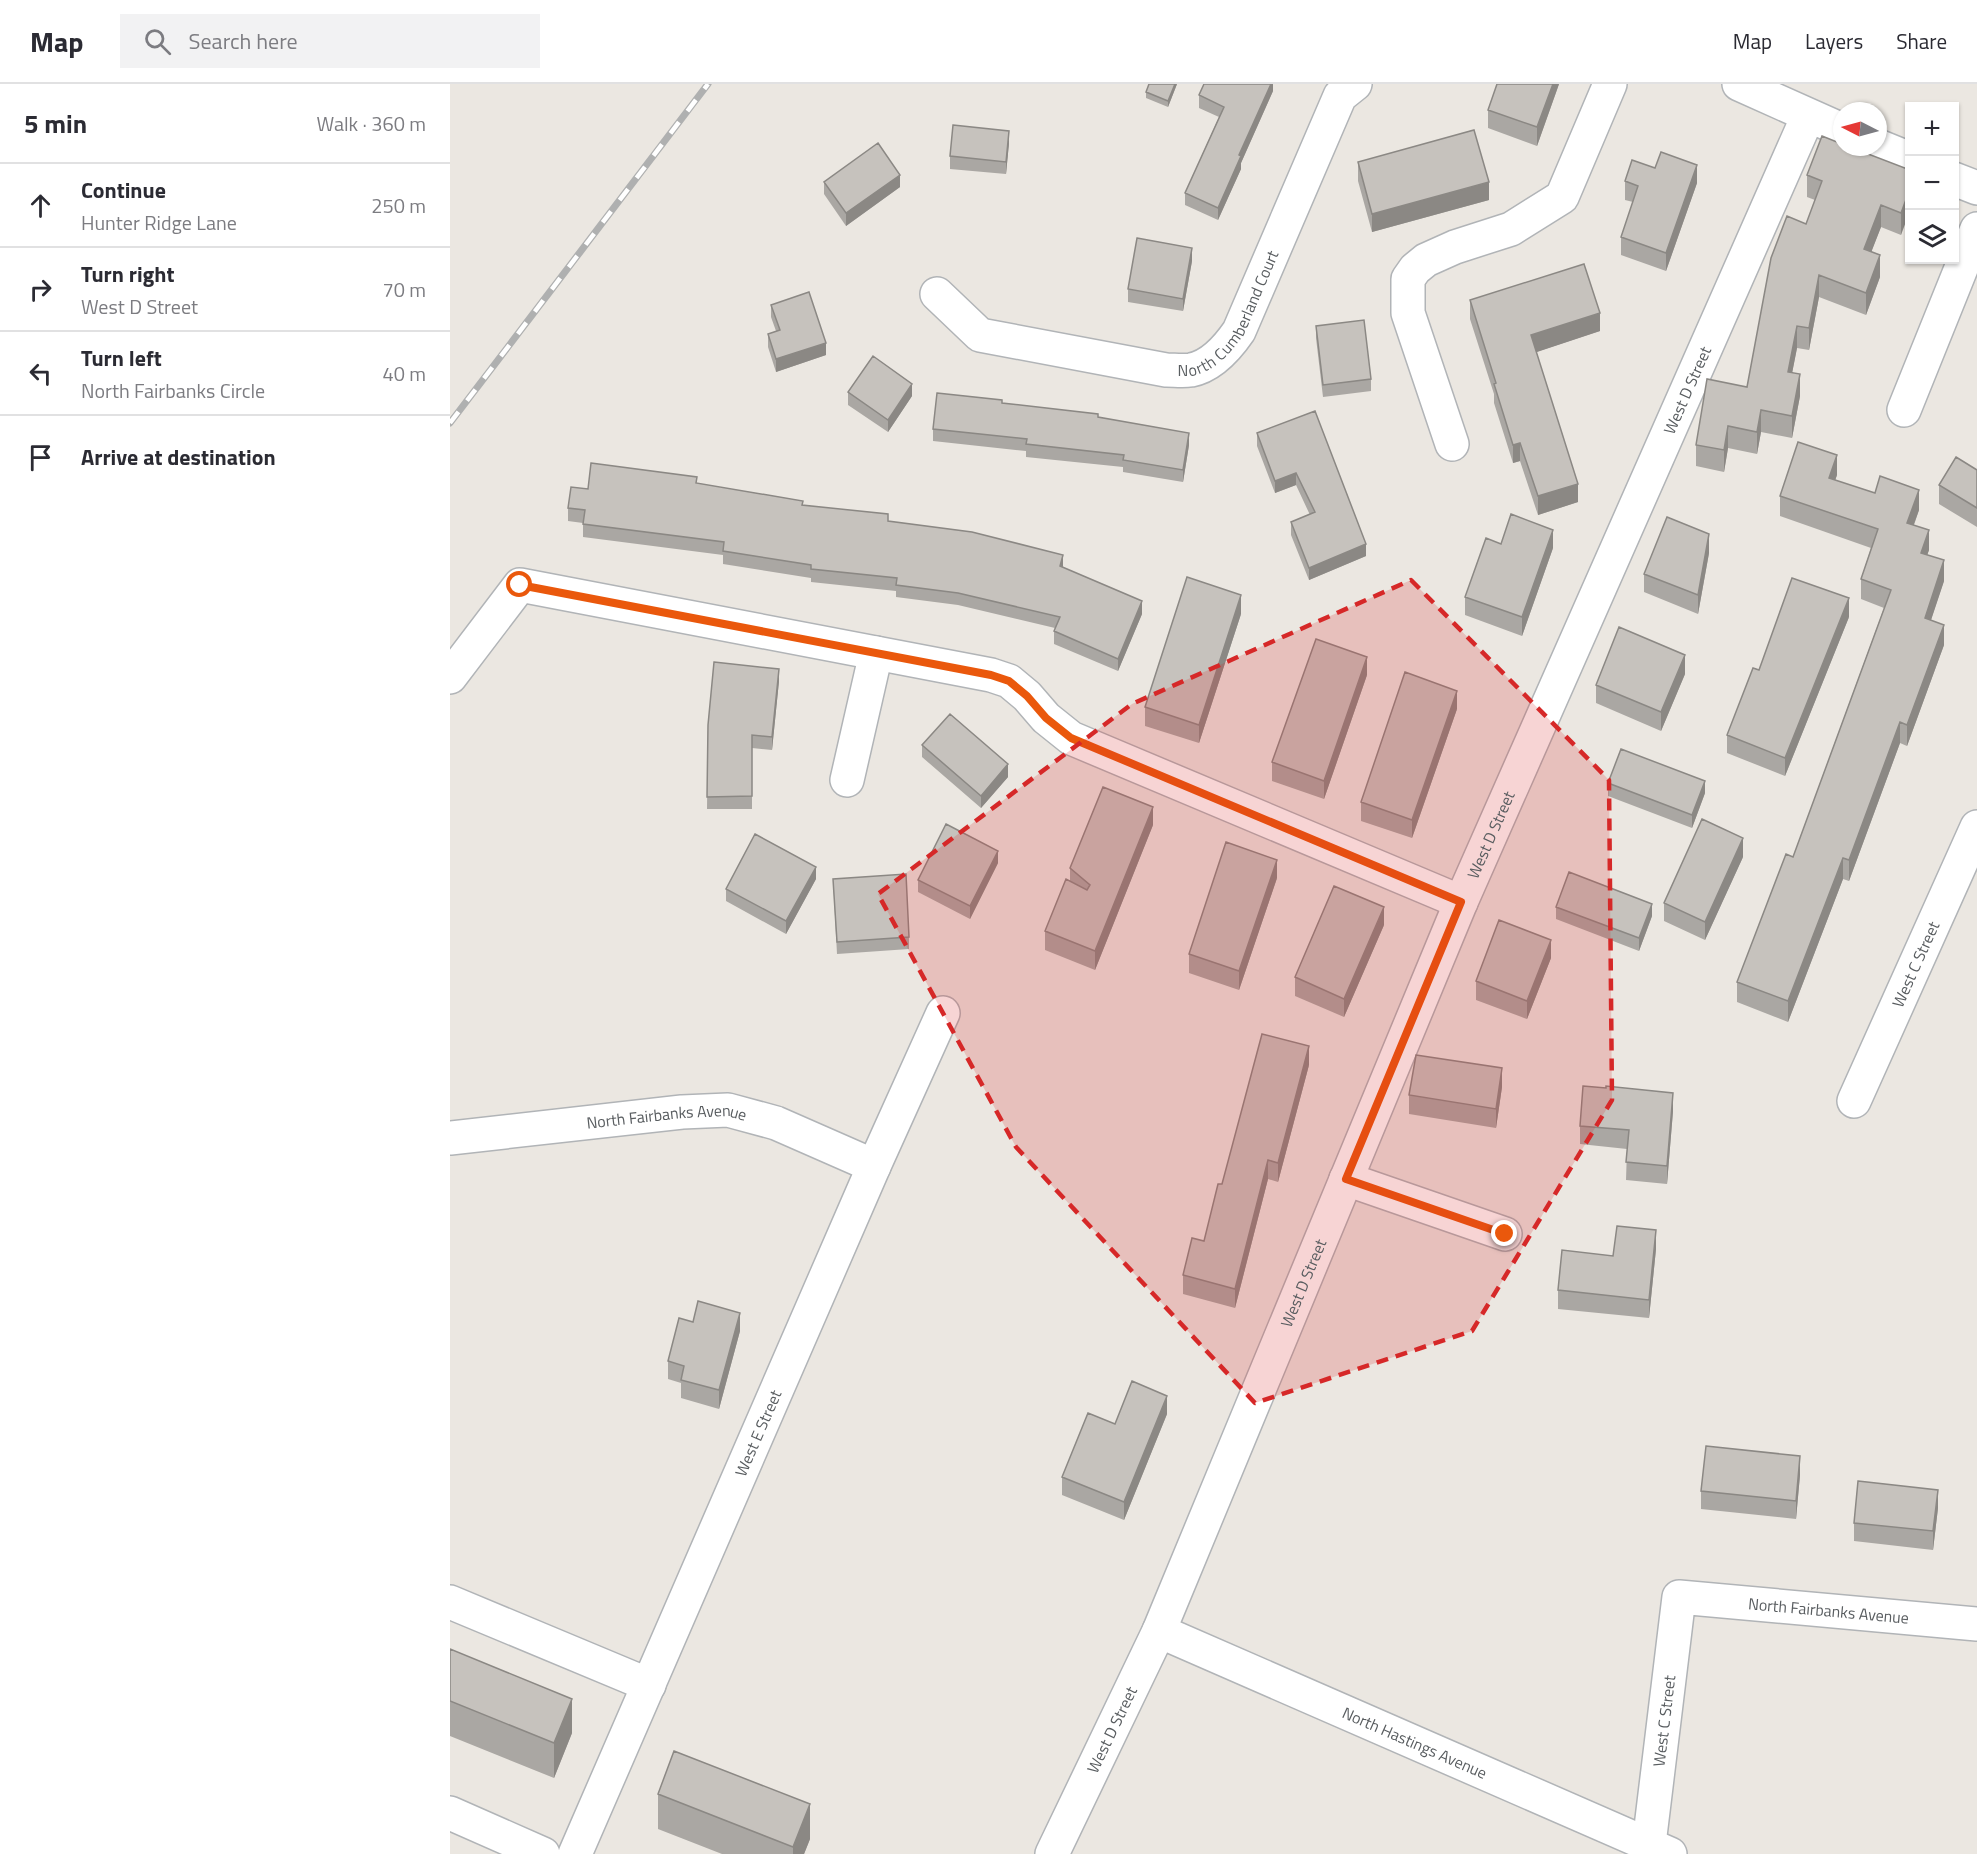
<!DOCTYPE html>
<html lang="en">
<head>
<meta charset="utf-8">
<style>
  :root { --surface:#fff; --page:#f2f2f3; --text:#2b2b33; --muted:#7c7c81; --line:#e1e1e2 }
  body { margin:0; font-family:"Titillium Web",sans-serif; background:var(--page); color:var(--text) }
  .controls { position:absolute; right:18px; top:18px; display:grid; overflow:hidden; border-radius:0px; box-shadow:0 2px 4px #0004 }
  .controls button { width:54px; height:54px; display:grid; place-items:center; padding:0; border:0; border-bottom:2px solid var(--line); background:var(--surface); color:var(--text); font:30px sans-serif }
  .compass { position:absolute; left:1383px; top:18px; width:54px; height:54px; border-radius:50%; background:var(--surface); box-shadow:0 2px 4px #0004; rotate:276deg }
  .stop { position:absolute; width:18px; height:18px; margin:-14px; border:4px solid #ea580c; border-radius:50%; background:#fff }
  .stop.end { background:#ea580c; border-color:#fff; box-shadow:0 2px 6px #0008 }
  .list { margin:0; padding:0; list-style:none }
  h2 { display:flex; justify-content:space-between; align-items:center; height:78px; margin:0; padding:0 24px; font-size:26px }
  h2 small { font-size:20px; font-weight:400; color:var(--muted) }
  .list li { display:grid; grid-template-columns:39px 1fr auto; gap:18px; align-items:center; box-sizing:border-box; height:84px; padding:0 24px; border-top:2px solid var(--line) }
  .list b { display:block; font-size:22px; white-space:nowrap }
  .list p { margin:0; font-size:20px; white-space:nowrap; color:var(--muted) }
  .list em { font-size:20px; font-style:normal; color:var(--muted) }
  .icon { flex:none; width:33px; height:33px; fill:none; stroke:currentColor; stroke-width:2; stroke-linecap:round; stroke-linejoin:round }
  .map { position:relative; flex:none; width:1527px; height:1770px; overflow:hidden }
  header { display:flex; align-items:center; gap:36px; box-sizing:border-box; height:84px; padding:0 30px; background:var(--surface); border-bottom:2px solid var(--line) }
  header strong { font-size:28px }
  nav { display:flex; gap:33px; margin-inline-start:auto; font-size:21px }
  .search { width:420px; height:54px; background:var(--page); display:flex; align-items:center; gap:15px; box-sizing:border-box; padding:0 21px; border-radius:0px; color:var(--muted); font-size:22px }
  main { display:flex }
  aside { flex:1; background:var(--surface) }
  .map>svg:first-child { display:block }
</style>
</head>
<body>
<header>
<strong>Map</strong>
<div class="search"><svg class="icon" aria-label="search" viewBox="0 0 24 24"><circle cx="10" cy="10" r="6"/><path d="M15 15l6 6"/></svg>Search here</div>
<nav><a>Map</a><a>Layers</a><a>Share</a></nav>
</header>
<main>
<aside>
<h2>5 min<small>Walk · 360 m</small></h2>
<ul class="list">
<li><svg class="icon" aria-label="ahead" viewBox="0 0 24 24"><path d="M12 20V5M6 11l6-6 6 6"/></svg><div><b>Continue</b><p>Hunter Ridge Lane</p></div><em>250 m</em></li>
<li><svg class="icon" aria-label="right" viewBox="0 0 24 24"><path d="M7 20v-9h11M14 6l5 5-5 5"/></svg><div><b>Turn right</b><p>West D Street</p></div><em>70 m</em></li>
<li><svg class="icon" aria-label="left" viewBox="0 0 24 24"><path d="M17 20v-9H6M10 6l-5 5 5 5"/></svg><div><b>Turn left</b><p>North Fairbanks Circle</p></div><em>40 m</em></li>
<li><svg class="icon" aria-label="arrive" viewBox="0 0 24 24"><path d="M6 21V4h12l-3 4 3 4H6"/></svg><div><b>Arrive at destination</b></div></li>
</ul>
</aside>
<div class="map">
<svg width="1527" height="1770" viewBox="0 0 1527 1770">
  <rect width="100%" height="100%" fill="#ebe7e1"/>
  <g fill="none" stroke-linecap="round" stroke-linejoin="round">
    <g stroke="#b1b4b7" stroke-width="36">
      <g id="minor">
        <path d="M 1289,0 L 1392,46"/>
        <path d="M 1428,62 L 1460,75"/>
        <path d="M 1504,95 L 1527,104"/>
        <path id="s1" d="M 487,210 L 530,251 L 716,286 C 724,286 733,287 741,286 C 762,282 778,263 789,247 L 890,12 L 905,0"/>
        <path d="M 1454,326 L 1527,145"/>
        <path d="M 1002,360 L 958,229 L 958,195 L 965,185 L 976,176 L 1005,163 L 1061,145 L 1112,113 L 1160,0"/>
        <path d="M 0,593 L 70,501 L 541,591 L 559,597 L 577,612 L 596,634 L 621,654 L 1011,818"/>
        <path d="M 397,696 L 426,569"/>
        <path id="s2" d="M 1404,1017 L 1527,743"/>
        <path id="s3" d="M 0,1054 L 232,1028 L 278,1026 L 326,1039 L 424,1082"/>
        <path d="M 896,1095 L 1055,1150"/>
        <path d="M 0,1518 L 199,1601"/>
        <path id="s4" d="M 709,1547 L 1220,1770"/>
        <path d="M 0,1729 L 93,1770"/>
        <path id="s5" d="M 1199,1760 L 1229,1513 L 1527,1540"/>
        <path id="s6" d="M 125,1770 L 424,1082 L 493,929"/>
        <path id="s7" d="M 602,1770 L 709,1547 L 1011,818 L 1358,32"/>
      </g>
    </g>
    <use href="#minor" stroke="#fff" stroke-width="33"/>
    <g stroke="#afb0b0" stroke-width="7">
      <path id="rail" d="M 0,339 L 258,0"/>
    </g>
    <use href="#rail" stroke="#fff" stroke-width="4.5" stroke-dasharray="14" stroke-linecap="butt"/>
  </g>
  <path fill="#aaa7a3" d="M 727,0 L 718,23 L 696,14 L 696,8 Z
    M 823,0 L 823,7 L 791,79 L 791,85 L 768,136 L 735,121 L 735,109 L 769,33 L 749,24 L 749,11 Z
    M 1047,0 L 1109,0 L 1087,62 L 1038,44 L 1038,26 Z
    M 559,59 L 556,90 L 500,85 L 500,72 Z
    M 908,78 L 1039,116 L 922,148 L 908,97 Z
    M 1460,86 L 1451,151 L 1431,143 L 1421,168 L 1430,193 L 1416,231 L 1369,213 L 1359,266 L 1347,264 L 1342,289 L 1350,312 L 1342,354 L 1311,348 L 1307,370 L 1278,364 L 1274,388 L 1246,382 L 1246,361 L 1297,303 L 1365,116 L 1357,113 L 1357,91 Z
    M 1175,97 L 1247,99 L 1216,187 L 1171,171 L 1171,153 L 1183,118 L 1175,116 Z
    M 374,98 L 450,103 L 396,142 L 374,110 Z
    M 742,177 L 733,227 L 678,218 L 678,205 Z
    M 1020,216 L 1150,247 L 1086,268 L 1128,418 L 1088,431 L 1070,377 L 1063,379 L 1044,319 L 1044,310 L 1020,235 Z
    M 321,221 L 376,271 L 326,288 L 318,263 L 318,250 L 326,247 L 321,233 Z
    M 866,242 L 921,295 L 921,307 L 873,313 L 866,254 Z
    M 398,308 L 462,312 L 438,348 L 398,321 Z
    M 552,319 L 648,333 L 739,361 L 733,398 L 673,388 L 673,383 L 576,373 L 576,367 L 483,357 L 483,345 Z
    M 865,327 L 916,472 L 859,496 L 841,451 L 841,438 L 860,431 L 846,401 L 825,409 L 807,362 L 807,349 Z
    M 1527,386 L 1527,443 L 1489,420 L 1489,401 Z
    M 1387,391 L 1385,396 L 1469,426 L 1464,441 L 1479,466 L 1477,471 L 1494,497 L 1481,536 L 1494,561 L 1457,662 L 1450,659 L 1399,797 L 1393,795 L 1338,938 L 1287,918 L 1287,898 L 1343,773 L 1434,524 L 1411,515 L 1411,495 L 1421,464 L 1330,432 L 1330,412 Z
    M 247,399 L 353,421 L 438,437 L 613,484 L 692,530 L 668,587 L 604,560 L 604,547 L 605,544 L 508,521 L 446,513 L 446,507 L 361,498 L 361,494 L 273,480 L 273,471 L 133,453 L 133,439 L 118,437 L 118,424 Z
    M 1103,464 L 1072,552 L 1015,531 L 1015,513 Z
    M 1259,469 L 1248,530 L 1194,508 L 1194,490 Z
    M 791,530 L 749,659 L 695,642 L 695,623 Z
    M 1399,533 L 1335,692 L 1277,669 L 1277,651 Z
    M 1235,590 L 1211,647 L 1146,619 L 1146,601 Z
    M 917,591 L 874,715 L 822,697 L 822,678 Z
    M 329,597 L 322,666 L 302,664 L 302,725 L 257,725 L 258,641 Z
    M 1007,625 L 962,754 L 911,737 L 911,718 Z
    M 472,661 L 558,693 L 531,724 L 472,673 Z
    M 1158,699 L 1255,709 L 1242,744 L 1158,712 Z
    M 703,741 L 645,886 L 595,866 L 595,847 L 620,797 L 620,784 Z
    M 1293,773 L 1255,856 L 1214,837 L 1214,819 Z
    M 548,779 L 520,835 L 468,808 L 468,796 Z
    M 827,794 L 789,906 L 739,889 L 739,870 Z
    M 366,795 L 336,850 L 276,817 L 276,805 Z
    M 383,795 L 459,853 L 459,865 L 387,870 Z
    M 1106,823 L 1202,832 L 1189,867 L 1106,835 Z
    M 934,841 L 894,933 L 845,912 L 845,893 Z
    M 1101,874 L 1077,935 L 1026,916 L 1026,897 Z
    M 859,981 L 828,1098 L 818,1095 L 785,1224 L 733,1210 L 733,1191 L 754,1157 L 772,1100 Z
    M 1052,1003 L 1046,1044 L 959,1030 L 959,1011 Z
    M 1223,1027 L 1217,1100 L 1176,1096 L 1177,1065 L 1130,1060 L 1130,1042 Z
    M 1206,1165 L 1199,1234 L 1108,1225 L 1108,1206 L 1163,1172 Z
    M 243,1238 L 290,1247 L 269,1325 L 231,1314 L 231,1299 L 218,1295 L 218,1277 Z
    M 717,1330 L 674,1436 L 612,1411 L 612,1393 L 665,1340 Z
    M 1350,1391 L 1346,1435 L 1251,1425 L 1251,1407 Z
    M 1488,1424 L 1483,1466 L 1404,1457 L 1404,1439 Z
    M 0,1565 L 122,1649 L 104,1694 L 0,1652 Z
    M 208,1710 L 360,1755 L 354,1770 L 272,1770 L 208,1745 Z"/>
  <path fill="#8b8884" d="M 725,0 L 727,0 L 718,23 L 718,17 Z
    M 821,0 L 823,0 L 823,7 L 791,79 L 791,85 L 768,136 L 768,124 L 789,71 Z
    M 1103,0 L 1109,0 L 1087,62 L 1087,43 Z
    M 559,47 L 559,59 L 556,90 L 556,78 Z
    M 1247,81 L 1247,99 L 1216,187 L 1216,169 Z
    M 450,91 L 450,103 L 396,142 L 396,129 Z
    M 1039,98 L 1039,116 L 922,148 L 922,130 Z
    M 1460,105 L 1460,127 L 1451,151 L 1451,129 Z
    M 1431,121 L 1431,143 L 1414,187 L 1414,165 Z
    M 742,164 L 742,177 L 733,227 L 733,215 Z
    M 1430,171 L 1430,193 L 1416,231 L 1416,209 Z
    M 1369,191 L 1369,213 L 1359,266 L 1359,244 Z
    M 1150,229 L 1150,247 L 1081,270 L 1081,251 Z
    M 1347,242 L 1347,264 L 1338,310 L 1338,288 Z
    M 376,259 L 376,271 L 326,288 L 326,275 Z
    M 1350,290 L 1350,312 L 1342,354 L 1342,332 Z
    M 462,300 L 462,312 L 438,348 L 438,336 Z
    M 1311,326 L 1311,348 L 1307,370 L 1307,348 Z
    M 1278,342 L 1278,364 L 1274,388 L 1274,366 Z
    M 739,349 L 739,361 L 733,398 L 733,386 Z
    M 1070,359 L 1070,377 L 1063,379 L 1063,361 Z
    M 1387,371 L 1387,391 L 1379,414 L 1379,394 Z
    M 846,389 L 846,401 L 825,409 L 825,397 Z
    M 1128,400 L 1128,418 L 1088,431 L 1088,412 Z
    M 1469,406 L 1469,426 L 1457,459 L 1457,439 Z
    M 1103,446 L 1103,464 L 1072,552 L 1072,533 Z
    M 1479,446 L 1479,466 L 1471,489 L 1471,469 Z
    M 1259,450 L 1259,469 L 1248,530 L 1248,511 Z
    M 916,460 L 916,472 L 859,496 L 859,484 Z
    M 613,471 L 613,483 L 610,482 Z
    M 1494,476 L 1494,497 L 1475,554 L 1475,534 Z
    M 791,511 L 791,530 L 749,659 L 749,641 Z
    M 1399,514 L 1399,533 L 1335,692 L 1335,674 Z
    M 692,517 L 692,530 L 668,587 L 668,575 Z
    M 1494,541 L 1494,561 L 1457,662 L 1457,641 Z
    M 1235,571 L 1235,590 L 1211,647 L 1211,628 Z
    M 917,573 L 917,591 L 874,715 L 874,697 Z
    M 329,585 L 329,597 L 322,666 L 322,653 Z
    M 1007,607 L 1007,625 L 962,754 L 962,736 Z
    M 1450,638 L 1450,659 L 1399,797 L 1399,776 Z
    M 558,680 L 558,693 L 531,724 L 531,712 Z
    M 1255,697 L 1255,709 L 1242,744 L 1242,731 Z
    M 703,723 L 703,741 L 645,886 L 645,867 Z
    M 1293,754 L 1293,773 L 1255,856 L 1255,838 Z
    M 548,767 L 548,779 L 520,835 L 520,822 Z
    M 1393,774 L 1393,795 L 1338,938 L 1338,917 Z
    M 827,776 L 827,794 L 789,906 L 789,887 Z
    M 366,783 L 366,795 L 336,850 L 336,837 Z
    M 1202,820 L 1202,832 L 1189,867 L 1189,854 Z
    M 934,823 L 934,841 L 894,933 L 894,915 Z
    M 1101,856 L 1101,874 L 1077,935 L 1077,917 Z
    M 859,962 L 859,981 L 828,1098 L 828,1079 Z
    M 1052,984 L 1052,1003 L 1046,1044 L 1046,1025 Z
    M 1223,1009 L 1223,1027 L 1217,1100 L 1217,1082 Z
    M 818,1076 L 818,1095 L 785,1224 L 785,1205 Z
    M 1206,1146 L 1206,1165 L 1199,1234 L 1199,1216 Z
    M 290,1229 L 290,1247 L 269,1325 L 269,1306 Z
    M 717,1312 L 717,1330 L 674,1436 L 674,1418 Z
    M 1350,1372 L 1350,1391 L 1346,1435 L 1346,1417 Z
    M 1488,1406 L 1488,1424 L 1483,1466 L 1483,1447 Z
    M 122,1615 L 122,1649 L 104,1694 L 104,1659 Z
    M 360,1720 L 360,1755 L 354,1770 L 343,1770 L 343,1763 Z"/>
  <path fill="#c6c2bd" stroke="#8b8884" stroke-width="1.5" d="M 699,0 L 725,0 L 718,17 L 696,8 Z
    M 754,0 L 821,0 L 789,71 L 791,72 L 768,124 L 735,109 L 774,23 L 749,11 Z
    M 1047,0 L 1103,0 L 1087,43 L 1038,26 Z
    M 503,41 L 559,47 L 556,78 L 500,72 Z
    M 1024,46 L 1039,98 L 922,130 L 908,78 Z
    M 1372,52 L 1392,60 L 1392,63 L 1400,63 L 1460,86 L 1460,105 L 1451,129 L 1431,121 L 1414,165 L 1430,171 L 1416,209 L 1369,191 L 1359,244 L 1347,242 L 1338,288 L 1350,290 L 1342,332 L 1311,326 L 1307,348 L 1278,342 L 1274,366 L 1246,361 L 1257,295 L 1297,303 L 1321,174 L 1337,132 L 1356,140 L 1372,97 L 1357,91 Z
    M 428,59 L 450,91 L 396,129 L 374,98 Z
    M 1211,68 L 1247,81 L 1216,169 L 1171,153 L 1188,102 L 1175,97 L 1182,76 L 1205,84 Z
    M 687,154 L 742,164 L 733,215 L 678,205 Z
    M 1134,180 L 1150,229 L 1081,251 L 1128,400 L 1088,412 L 1070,359 L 1063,361 L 1044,300 L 1046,299 L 1020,216 Z
    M 359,208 L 376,259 L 326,275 L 318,250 L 330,246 L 321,221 Z
    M 914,236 L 921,295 L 873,301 L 866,242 Z
    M 423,272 L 462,300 L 438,336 L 398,308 Z
    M 487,309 L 552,316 L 552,319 L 648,330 L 648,333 L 739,349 L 733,386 L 673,376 L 674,371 L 576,360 L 577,355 L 483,345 Z
    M 865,327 L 916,460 L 859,484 L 841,438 L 865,428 L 846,389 L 825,397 L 807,349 Z
    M 1348,358 L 1387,371 L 1379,394 L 1425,409 L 1430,392 L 1469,406 L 1457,439 L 1479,446 L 1471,469 L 1494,476 L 1475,534 L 1494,541 L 1457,641 L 1450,638 L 1399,776 L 1393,774 L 1338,917 L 1287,898 L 1336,770 L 1343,773 L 1441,506 L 1411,495 L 1428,445 L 1330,412 Z
    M 1506,373 L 1527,386 L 1527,424 L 1489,401 Z
    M 141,379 L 247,393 L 246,399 L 353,417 L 352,421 L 438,430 L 438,437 L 522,448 L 613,471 L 610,482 L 692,517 L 668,575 L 604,547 L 610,533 L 508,509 L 446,501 L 447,494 L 361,485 L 361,481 L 273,467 L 274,458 L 133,440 L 135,426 L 118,424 L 121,403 L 138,405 Z
    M 1061,430 L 1103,446 L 1072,533 L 1015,513 L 1036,454 L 1051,460 Z
    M 1217,433 L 1259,450 L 1248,511 L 1194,490 Z
    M 737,493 L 791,511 L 749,641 L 695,623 Z
    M 1342,494 L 1399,514 L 1335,674 L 1277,651 L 1303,584 L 1309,586 Z
    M 1169,543 L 1235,571 L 1211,628 L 1146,601 Z
    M 866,555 L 917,573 L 874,697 L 822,678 Z
    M 264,578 L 329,585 L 322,653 L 302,651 L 302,712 L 257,713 L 258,641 Z
    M 955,588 L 1007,607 L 962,736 L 911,718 Z
    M 500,630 L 558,680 L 531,712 L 472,661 Z
    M 1171,665 L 1255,697 L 1242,731 L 1158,699 Z
    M 653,703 L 703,723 L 645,867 L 595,847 L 616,795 L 637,806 L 640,801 L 620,784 Z
    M 1252,735 L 1293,754 L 1255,838 L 1214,819 Z
    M 496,740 L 548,767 L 520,822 L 468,796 Z
    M 305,750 L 366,783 L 336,837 L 276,805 Z
    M 776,758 L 827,776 L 789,887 L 739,870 Z
    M 1119,788 L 1202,820 L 1189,854 L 1106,823 Z
    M 456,790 L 459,853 L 387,858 L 383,795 Z
    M 884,802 L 934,823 L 894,915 L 845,893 Z
    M 1049,836 L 1101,856 L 1077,917 L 1026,897 Z
    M 812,950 L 859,962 L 828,1079 L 818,1076 L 785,1205 L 733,1191 L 742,1154 L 754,1157 L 768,1100 L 772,1100 Z
    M 966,971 L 1052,984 L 1046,1025 L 959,1011 Z
    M 1133,1002 L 1156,1004 L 1156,1002 L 1223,1009 L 1217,1082 L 1176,1078 L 1179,1046 L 1130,1042 Z
    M 1167,1142 L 1206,1146 L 1199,1216 L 1108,1206 L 1112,1166 L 1163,1172 Z
    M 248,1217 L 290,1229 L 269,1306 L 231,1296 L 234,1282 L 218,1277 L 229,1234 L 243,1238 Z
    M 682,1297 L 717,1312 L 674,1418 L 612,1393 L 638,1329 L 665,1340 Z
    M 1256,1362 L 1350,1372 L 1346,1417 L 1251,1407 Z
    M 1408,1397 L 1488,1406 L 1483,1447 L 1404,1439 Z
    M 0,1565 L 122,1615 L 104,1659 L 0,1617 Z
    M 224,1667 L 360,1720 L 343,1763 L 208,1710 Z"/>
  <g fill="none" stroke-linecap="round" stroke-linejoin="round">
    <path stroke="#ea580c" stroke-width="8" d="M 70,501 L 541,591 L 559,597 L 577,612 L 596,634 L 621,654 L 1011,818 L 896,1095 L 1055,1150"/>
  </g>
  <path fill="#d62828" fill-opacity="0.2" stroke="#d62828" stroke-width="4.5" stroke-dasharray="12 8" stroke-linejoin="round" d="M 961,496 L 1159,696 L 1162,1016 L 1022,1247 L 805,1319 L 566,1063 L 428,810 L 682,620 Z"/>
  <g text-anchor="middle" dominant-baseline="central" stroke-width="4.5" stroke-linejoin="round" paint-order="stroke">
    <g font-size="16" fill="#595d60" stroke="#fff">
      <text stroke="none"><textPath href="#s1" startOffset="342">North Cumberland Court</textPath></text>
      <text stroke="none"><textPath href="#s7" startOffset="1596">West D Street</textPath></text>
      <text stroke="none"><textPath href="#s7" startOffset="1110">West D Street</textPath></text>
      <text stroke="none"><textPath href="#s2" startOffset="150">West C Street</textPath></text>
      <text stroke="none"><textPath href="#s3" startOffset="218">North Fairbanks Avenue</textPath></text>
      <text stroke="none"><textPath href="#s7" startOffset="624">West D Street</textPath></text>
      <text stroke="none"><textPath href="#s6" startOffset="459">West E Street</textPath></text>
      <text stroke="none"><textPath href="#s5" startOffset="399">North Fairbanks Avenue</textPath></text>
      <text stroke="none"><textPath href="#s5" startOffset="124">West C Street</textPath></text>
      <text stroke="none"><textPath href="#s7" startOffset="138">West D Street</textPath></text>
      <text stroke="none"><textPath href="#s4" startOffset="279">North Hastings Avenue</textPath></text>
    </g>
  </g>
</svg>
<div class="controls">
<button>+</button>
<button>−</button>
<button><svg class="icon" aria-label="layers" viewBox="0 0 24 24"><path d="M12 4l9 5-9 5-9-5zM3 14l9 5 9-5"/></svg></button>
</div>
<svg class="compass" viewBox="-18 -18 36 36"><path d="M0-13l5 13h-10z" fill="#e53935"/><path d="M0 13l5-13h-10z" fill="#7c7c81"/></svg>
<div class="stop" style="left:70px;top:501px"></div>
<div class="stop end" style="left:1055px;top:1150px"></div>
</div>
</main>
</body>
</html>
